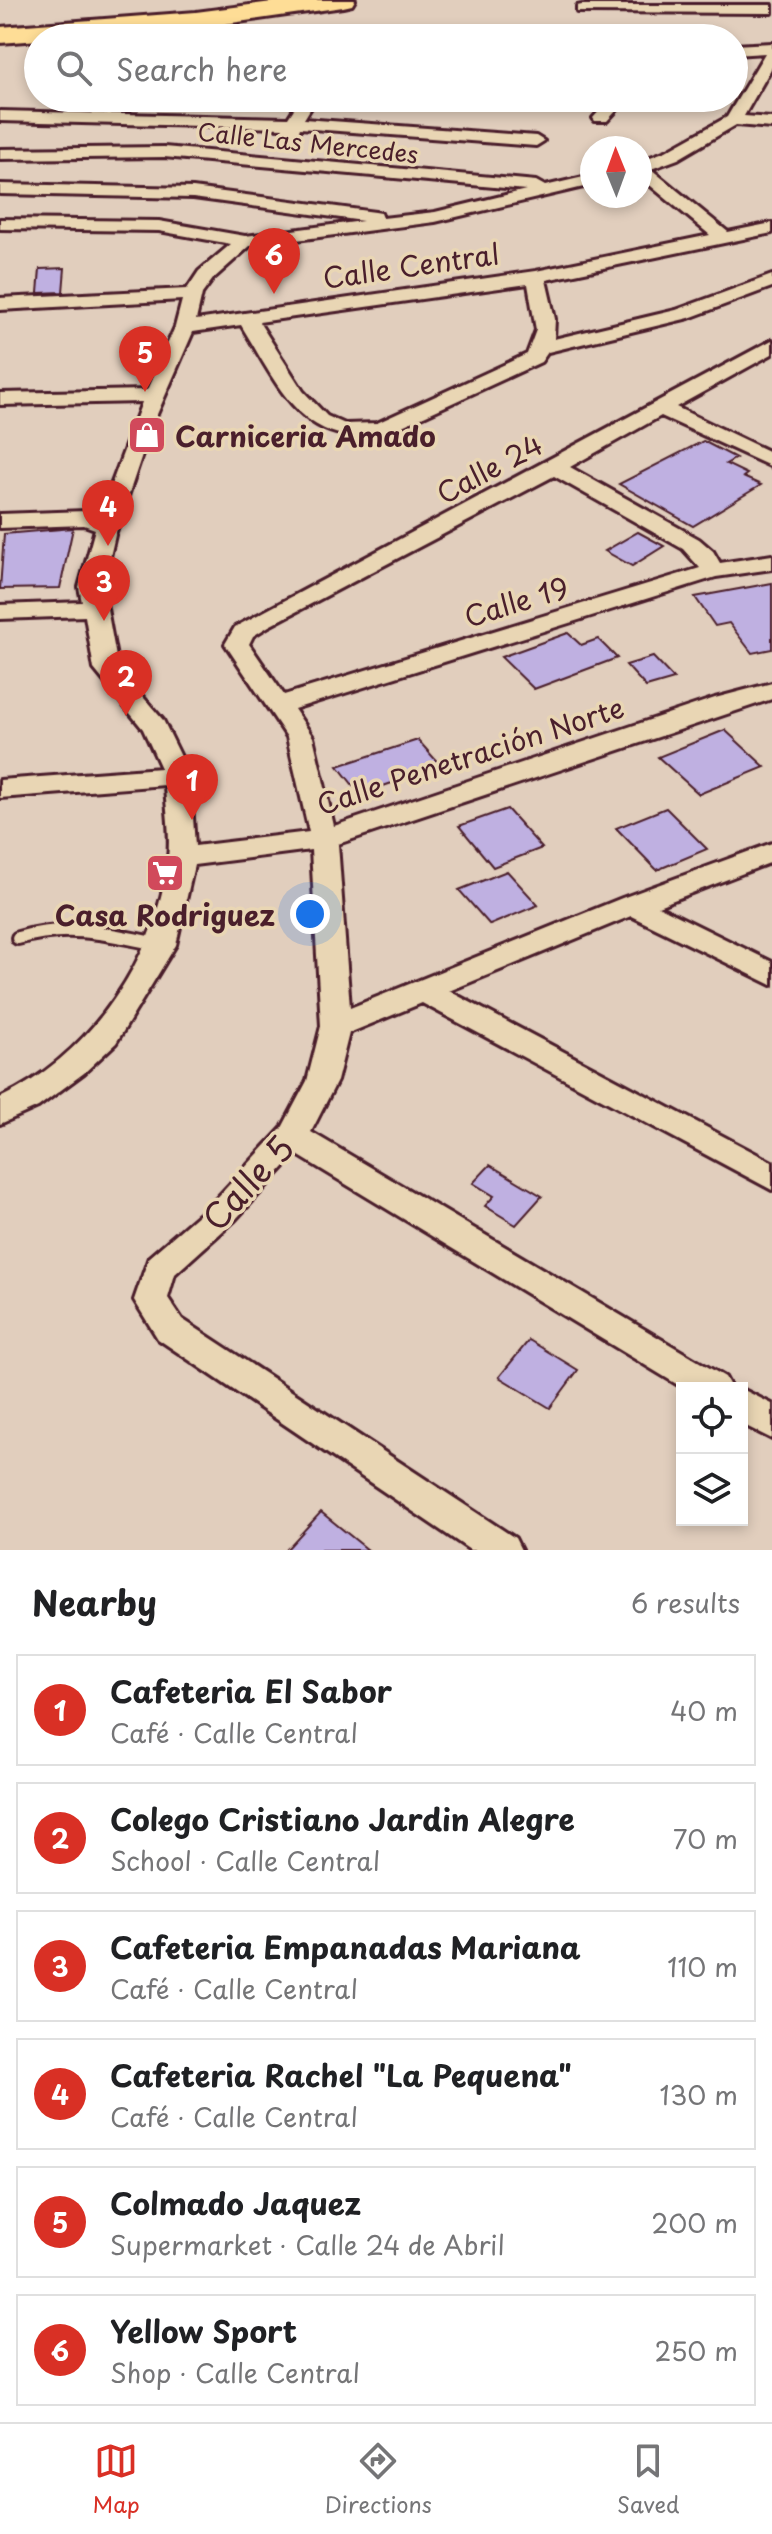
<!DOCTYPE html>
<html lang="en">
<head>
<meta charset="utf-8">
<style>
  :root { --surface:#fff; --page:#f6f6f6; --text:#202124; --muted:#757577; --line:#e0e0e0; --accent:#d93025 }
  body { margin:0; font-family:"Playpen Sans",sans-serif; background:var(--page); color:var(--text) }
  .controls { position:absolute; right:24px; bottom:24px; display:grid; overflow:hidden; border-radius:0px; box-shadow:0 4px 12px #0003 }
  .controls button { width:72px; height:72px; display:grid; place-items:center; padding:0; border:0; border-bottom:2px solid var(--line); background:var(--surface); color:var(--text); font:40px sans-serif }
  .compass { position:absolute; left:580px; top:136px; width:72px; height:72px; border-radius:50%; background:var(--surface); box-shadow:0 4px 12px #0003; rotate:359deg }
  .you { position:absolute; left:310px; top:914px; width:28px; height:28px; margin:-20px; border:6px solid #fff; border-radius:50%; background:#1a73e8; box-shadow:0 0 0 12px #1a73e833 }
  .badge { display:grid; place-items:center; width:52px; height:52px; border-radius:50%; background:var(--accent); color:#fff; font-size:26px; font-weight:700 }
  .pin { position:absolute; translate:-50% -66px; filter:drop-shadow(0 2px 4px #0008) }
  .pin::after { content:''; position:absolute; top:42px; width:28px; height:24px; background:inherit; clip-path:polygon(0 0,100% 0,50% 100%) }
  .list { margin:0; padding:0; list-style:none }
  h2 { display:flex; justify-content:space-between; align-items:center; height:104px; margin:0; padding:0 32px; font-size:34px }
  h2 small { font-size:26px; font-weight:400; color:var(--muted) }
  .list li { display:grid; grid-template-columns:52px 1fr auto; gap:24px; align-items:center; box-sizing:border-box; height:112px; margin:0 16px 16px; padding:0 16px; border:2px solid var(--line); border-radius:0px }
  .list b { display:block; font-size:30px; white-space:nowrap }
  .list p { margin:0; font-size:26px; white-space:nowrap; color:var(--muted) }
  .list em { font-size:26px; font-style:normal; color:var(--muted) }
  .icon { flex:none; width:44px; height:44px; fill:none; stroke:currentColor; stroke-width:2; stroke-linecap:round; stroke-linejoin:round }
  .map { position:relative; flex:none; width:772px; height:1550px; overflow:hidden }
  .search { position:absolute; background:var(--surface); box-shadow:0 4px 12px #0003; left:24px; right:24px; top:24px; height:88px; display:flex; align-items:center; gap:20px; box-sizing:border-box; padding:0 28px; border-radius:44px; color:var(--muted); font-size:30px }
  .sheet { height:872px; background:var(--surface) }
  nav { display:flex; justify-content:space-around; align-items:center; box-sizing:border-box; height:112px; border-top:2px solid var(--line); background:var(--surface); font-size:22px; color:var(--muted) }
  nav a { display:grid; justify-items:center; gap:4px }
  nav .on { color:var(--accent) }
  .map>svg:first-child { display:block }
</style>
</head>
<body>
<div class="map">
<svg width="772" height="1550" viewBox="0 0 772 1550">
  <rect width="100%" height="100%" fill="#e1cebd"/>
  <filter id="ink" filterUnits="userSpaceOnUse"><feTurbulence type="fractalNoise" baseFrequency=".0125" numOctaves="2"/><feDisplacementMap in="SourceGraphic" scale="16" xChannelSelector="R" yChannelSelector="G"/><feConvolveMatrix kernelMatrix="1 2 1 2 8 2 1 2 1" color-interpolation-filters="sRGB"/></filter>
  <g filter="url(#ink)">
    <path fill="#bfb0e1" stroke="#4a1f2b" stroke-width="2" d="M 65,268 L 63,292 L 38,293 L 40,269 Z
      M 703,441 L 736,458 L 726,464 L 747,474 L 743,477 L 761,485 L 693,526 L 619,484 Z
      M 73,528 L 60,588 L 0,589 L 4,534 Z
      M 638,532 L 664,546 L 632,566 L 605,551 Z
      M 772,583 L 772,649 L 752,653 L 729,623 L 715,626 L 695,597 Z
      M 568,633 L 581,645 L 598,639 L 617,658 L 534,689 L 501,657 Z
      M 653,657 L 674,679 L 646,687 L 626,665 Z
      M 725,730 L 765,767 L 699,794 L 658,757 Z
      M 418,740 L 441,766 L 360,794 L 338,766 Z
      M 666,808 L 707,849 L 657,870 L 616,828 Z
      M 507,809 L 542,848 L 493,867 L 459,826 Z
      M 507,871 L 538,905 L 490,925 L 459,890 Z
      M 490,1165 L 542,1196 L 516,1225 L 485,1206 L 494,1196 L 473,1183 Z
      M 529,1340 L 578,1370 L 550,1408 L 499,1377 Z
      M 321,1512 L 368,1550 L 286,1550 Z"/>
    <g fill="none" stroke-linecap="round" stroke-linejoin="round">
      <g stroke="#4a1f2b" stroke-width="18">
        <path id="lane" d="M 18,938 C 67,923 109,934 158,944"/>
      </g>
      <g stroke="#4a1f2b" stroke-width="6">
        <path id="street" d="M 582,5 L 772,5 L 772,13 L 577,12 L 577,6 Z
          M 772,43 L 772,67 L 744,116 L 772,118 L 772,128 L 736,125 L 678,159 L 651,169 L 728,232 L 772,223 L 772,233 L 546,280 L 555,319 L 554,339 L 676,310 L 772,275 L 772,287 L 689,318 L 548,352 L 541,362 L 389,432 C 304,454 278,385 241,325 L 193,332 L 151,428 L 115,535 L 103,587 L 118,668 L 163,720 L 190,775 L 195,846 L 309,832 L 287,737 L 225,644 L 235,627 L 772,340 L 772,354 L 676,407 L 772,453 L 772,467 L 661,416 L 570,467 L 699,539 L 713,551 L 720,563 L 772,555 L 772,569 L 716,577 L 294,709 L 313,737 L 334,826 L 715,698 L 772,683 L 772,699 L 338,844 L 350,1008 L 622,898 L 772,843 L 772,862 L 658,906 L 772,962 L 772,985 L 631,916 L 449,991 L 772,1162 L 772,1190 L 422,1003 L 349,1033 L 337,1081 L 311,1132 L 725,1377 L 731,1388 L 683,1388 L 296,1154 L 235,1220 L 175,1274 L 168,1298 L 182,1319 L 515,1538 L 521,1550 L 470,1550 L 158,1339 L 134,1300 L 149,1257 L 213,1202 L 282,1128 L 307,1081 L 321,1026 L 311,850 L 194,865 L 176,945 L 116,1043 L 84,1073 L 38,1107 L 0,1124 L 0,1098 C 91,1055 157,958 168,858 C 171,835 166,808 165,785 L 0,798 L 0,780 L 161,768 L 143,729 L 94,669 L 85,616 L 0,619 L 0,605 L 82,602 L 79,587 L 95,529 L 84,525 L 0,528 L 0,514 L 86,511 L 100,515 L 142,402 L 0,405 L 0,393 L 147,390 L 175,327 L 182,300 L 0,310 L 0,298 L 187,289 L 199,271 L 231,244 L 159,231 L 0,229 L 0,219 L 159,221 L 245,236 L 363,221 L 193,198 L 0,194 L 0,184 L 193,188 L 375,212 L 381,213 L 383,218 L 435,212 L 526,190 L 164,157 L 0,159 L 0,149 L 164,147 L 536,181 L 545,186 L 592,175 L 592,185 L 435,222 L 250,246 L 213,279 L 202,294 L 196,320 L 536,271 L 710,235 L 640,177 L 640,161 L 666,151 L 727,117 L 765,53 L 734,55 L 734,45 ZM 528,284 L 536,330 L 527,354 L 377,423 L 345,424 L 327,416 L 303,391 L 259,322 ZM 554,476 L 683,549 L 700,568 L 284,695 L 249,644 L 253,636 L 269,626 Z
          M 301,98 L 317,98 L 304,119 L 536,136 L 544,141 L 536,146 L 300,128 L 295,141 L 289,142 L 281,137 L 283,128 L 0,121 L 0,111 L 288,118 Z
          M 611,98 L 628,98 L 607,121 L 595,121 L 593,118 Z
          M 742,1389 L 772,1404 L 772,1439 L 742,1424 Z"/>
      </g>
      <g stroke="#4a1f2b" stroke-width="6">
        <path id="highway" d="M 288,0 L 355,0 L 352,5 L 343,7 L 196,28 L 0,43 L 0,27 L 196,12 Z"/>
      </g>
      <use href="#lane" stroke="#e9d6b4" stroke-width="12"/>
      <use href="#street" fill="#e9d6b4" fill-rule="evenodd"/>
      <use href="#highway" fill="#fedd96" fill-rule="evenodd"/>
    </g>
  </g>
  <defs>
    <g id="shop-square" transform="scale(2)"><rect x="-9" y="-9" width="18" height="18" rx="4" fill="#d1495b" stroke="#e9d6b4"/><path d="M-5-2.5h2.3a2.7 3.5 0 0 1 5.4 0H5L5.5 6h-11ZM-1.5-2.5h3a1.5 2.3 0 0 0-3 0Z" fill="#fff"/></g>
    <g id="supermarket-square" transform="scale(2)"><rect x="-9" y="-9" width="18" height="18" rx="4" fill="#d1495b" stroke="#e9d6b4"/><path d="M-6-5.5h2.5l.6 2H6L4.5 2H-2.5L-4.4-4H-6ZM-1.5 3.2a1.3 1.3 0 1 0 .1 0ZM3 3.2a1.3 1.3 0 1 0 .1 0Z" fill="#fff"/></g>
  </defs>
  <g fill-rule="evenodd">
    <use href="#shop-square" x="147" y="435"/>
    <use href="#supermarket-square" x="165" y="873"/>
  </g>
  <g text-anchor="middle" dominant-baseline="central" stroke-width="7" stroke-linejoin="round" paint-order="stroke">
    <g font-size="24" fill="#4a1f2b" stroke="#e9d6b4">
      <text transform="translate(308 142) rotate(6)">Calle Las Mercedes</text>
    </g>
    <g font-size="28" fill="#4a1f2b" stroke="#e9d6b4">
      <text transform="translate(411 265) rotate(-8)">Calle Central</text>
      <text transform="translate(489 468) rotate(-28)">Calle 24</text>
      <text transform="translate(516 601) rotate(-17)">Calle 19</text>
      <text transform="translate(470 755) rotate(-18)">Calle Penetración Norte</text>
    </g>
    <g font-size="28" font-weight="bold" fill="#4a1f2b" stroke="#e9d6b4" text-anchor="start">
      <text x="175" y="435">Carniceria Amado</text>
      <text x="165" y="914" text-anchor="middle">Casa Rodriguez</text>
    </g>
    <g font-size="34" fill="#4a1f2b" stroke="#e9d6b4">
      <text transform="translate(247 1182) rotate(-47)">Calle 5</text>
    </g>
  </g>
</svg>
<div class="controls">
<button><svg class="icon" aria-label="locate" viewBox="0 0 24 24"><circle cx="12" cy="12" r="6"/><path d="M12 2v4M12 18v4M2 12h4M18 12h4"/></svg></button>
<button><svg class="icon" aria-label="layers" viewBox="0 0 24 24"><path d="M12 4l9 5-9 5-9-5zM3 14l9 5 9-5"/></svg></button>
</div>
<svg class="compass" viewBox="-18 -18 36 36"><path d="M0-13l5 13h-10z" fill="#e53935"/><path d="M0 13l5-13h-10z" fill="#757577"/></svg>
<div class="you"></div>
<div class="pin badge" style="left:192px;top:820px">1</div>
<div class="pin badge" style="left:126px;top:716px">2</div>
<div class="pin badge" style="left:104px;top:621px">3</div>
<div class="pin badge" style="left:108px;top:546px">4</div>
<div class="pin badge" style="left:145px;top:392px">5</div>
<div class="pin badge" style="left:274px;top:294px">6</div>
<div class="search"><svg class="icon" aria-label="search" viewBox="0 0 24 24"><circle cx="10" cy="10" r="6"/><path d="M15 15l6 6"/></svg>Search here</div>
</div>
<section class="sheet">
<h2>Nearby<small>6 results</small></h2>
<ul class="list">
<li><span class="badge">1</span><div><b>Cafeteria El Sabor</b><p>Café · Calle Central</p></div><em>40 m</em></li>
<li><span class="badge">2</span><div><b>Colego Cristiano Jardin Alegre</b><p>School · Calle Central</p></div><em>70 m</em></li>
<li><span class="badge">3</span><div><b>Cafeteria Empanadas Mariana</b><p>Café · Calle Central</p></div><em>110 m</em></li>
<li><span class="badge">4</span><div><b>Cafeteria Rachel &quot;La Pequena&quot;</b><p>Café · Calle Central</p></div><em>130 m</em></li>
<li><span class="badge">5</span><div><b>Colmado Jaquez</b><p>Supermarket · Calle 24 de Abril</p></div><em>200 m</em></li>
<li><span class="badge">6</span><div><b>Yellow Sport</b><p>Shop · Calle Central</p></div><em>250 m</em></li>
</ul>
</section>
<nav>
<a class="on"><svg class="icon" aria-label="map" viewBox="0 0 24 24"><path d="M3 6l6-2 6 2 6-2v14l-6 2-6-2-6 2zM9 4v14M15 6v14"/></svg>Map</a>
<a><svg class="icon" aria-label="directions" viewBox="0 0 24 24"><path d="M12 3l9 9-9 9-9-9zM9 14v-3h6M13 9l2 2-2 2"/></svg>Directions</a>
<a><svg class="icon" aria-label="saved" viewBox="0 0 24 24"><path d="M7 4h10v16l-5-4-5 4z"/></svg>Saved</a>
</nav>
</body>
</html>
